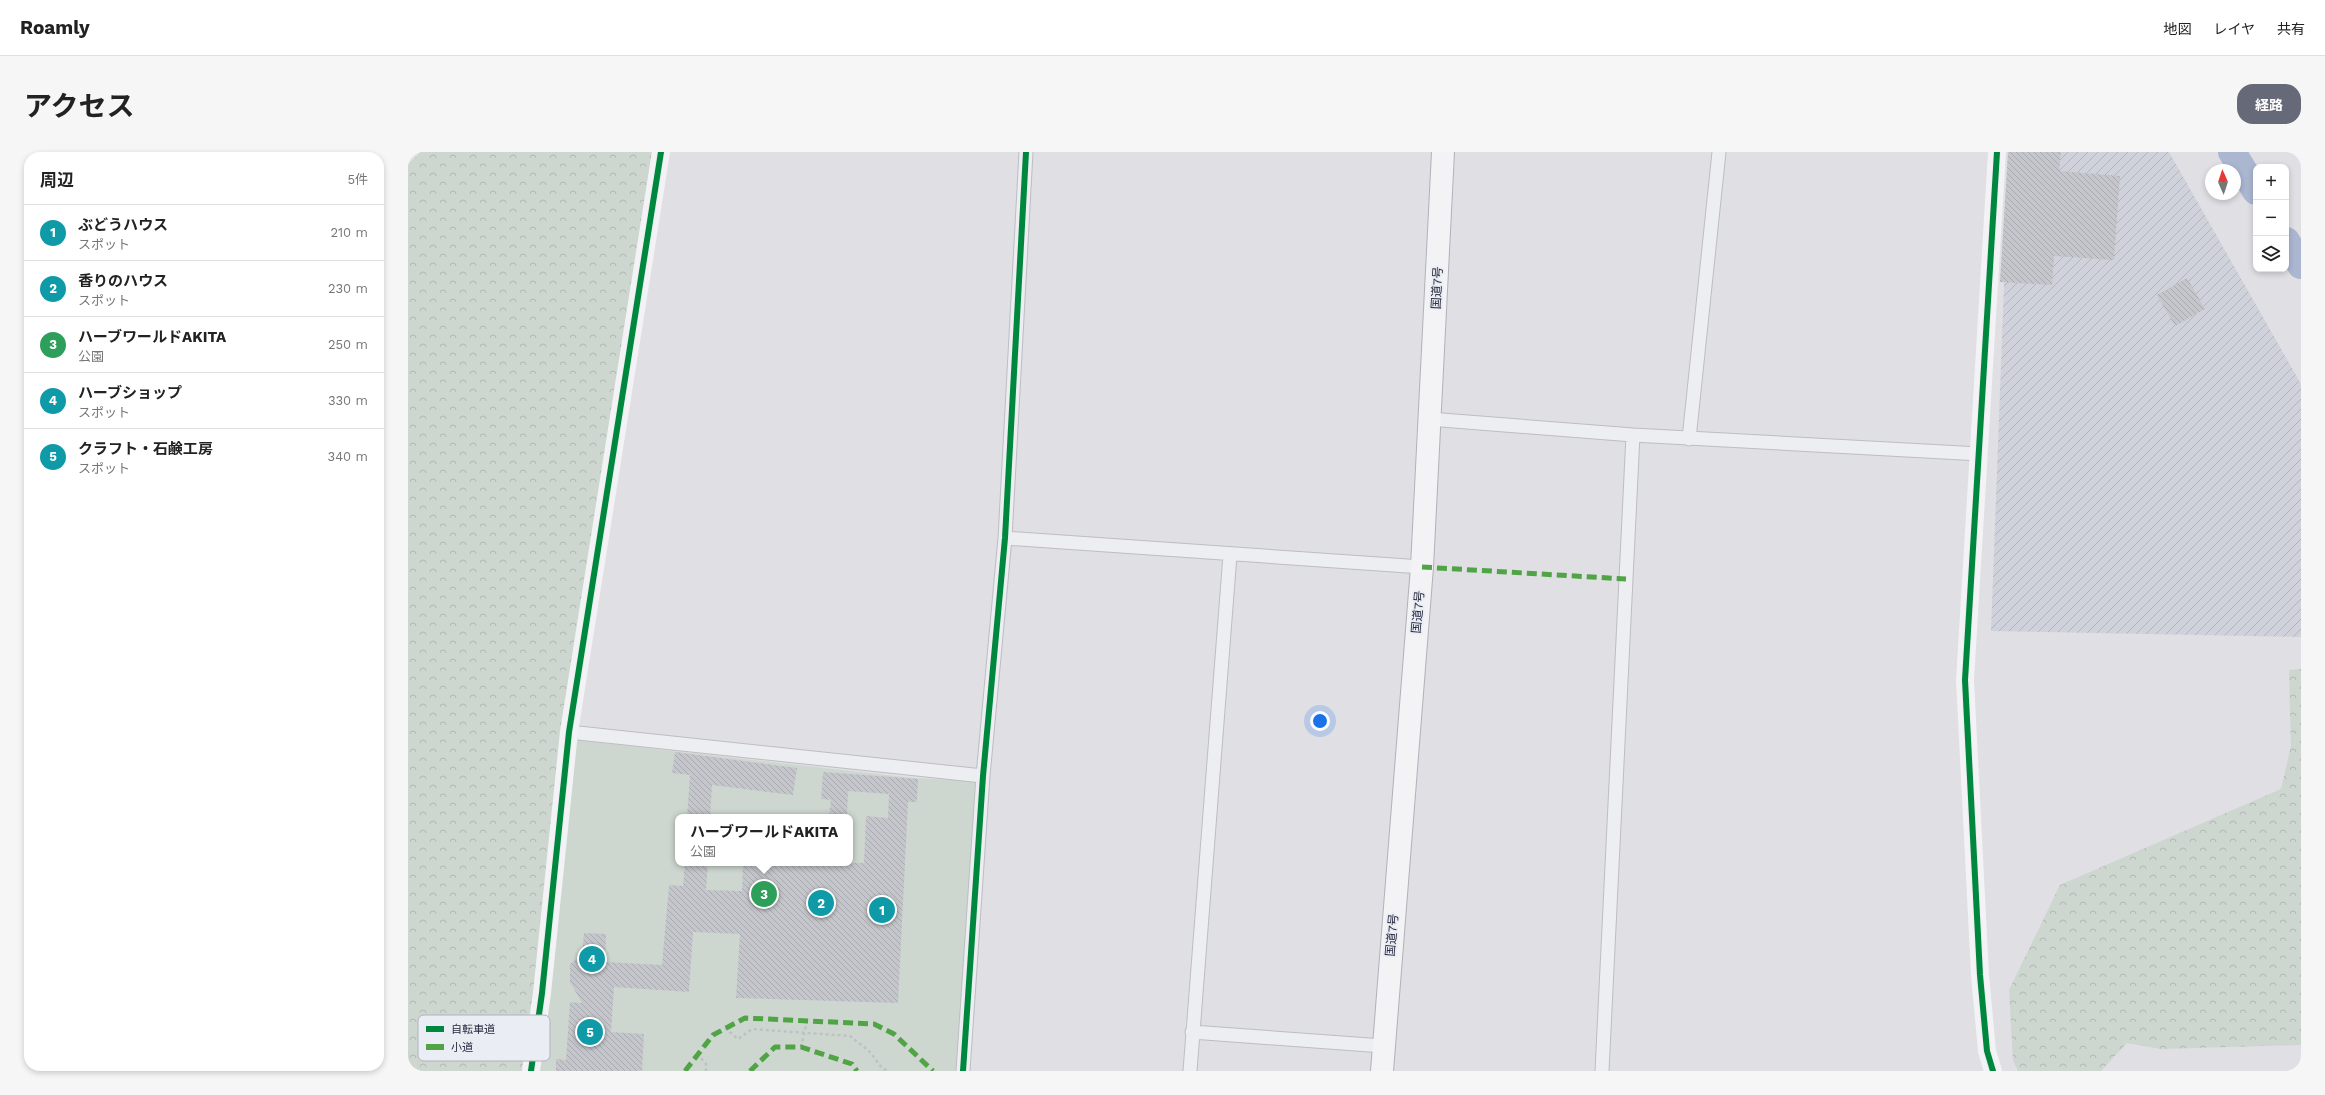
<!DOCTYPE html>
<html lang="ja">
<head>
<meta charset="utf-8">
<style>
  :root { --surface:#fff; --page:#f6f6f6; --text:#222; --muted:#767676; --line:#e0e0e0; --accent:#666977 }
  body { margin:0; font-family:"Work Sans","Noto Sans JP",sans-serif; background:var(--page); color:var(--text) }
  .controls { position:absolute; right:12px; top:12px; display:grid; overflow:hidden; border-radius:8px; box-shadow:0 2px 6px #0003 }
  .controls button { width:36px; height:36px; display:grid; place-items:center; padding:0; border:0; border-bottom:1px solid var(--line); background:var(--surface); color:var(--text); font:20px sans-serif }
  .compass { position:absolute; left:1797px; top:12px; width:36px; height:36px; border-radius:50%; background:var(--surface); box-shadow:0 2px 6px #0003; rotate:357deg }
  .you { position:absolute; left:912px; top:569px; width:14px; height:14px; margin:-10px; border:3px solid #fff; border-radius:50%; background:#1a73e8; box-shadow:0 0 0 6px #1a73e833 }
  .badge { display:grid; place-items:center; width:26px; height:26px; border-radius:50%; background:var(--accent); color:#fff; font-size:13px; font-weight:700 }
  .pin { position:absolute; translate:-50% -50%; border:2px solid #fff; box-shadow:0 1px 4px #0006 }
  .popup { position:absolute; left:267px; top:662px; width:178px; height:52px; box-sizing:border-box; display:grid; place-content:center; border-radius:8px; background:var(--surface); filter:drop-shadow(0 1px 3px #0005); font-size:13px; white-space:nowrap; color:var(--muted) }
  .popup b { font-size:15px; color:var(--text) }
  .popup::after { content:''; position:absolute; left:50%; top:100%; margin-left:-8px; border:8px solid transparent; border-top-color:var(--surface) }
  .list { margin:0; padding:0; list-style:none }
  h2 { display:flex; justify-content:space-between; align-items:center; height:52px; margin:0; padding:0 16px; font-size:17px }
  h2 small { font-size:13px; font-weight:400; color:var(--muted) }
  .list li { display:grid; grid-template-columns:26px 1fr auto; gap:12px; align-items:center; box-sizing:border-box; height:56px; padding:0 16px; border-top:1px solid var(--line) }
  .list b { display:block; font-size:15px; white-space:nowrap }
  .list p { margin:0; font-size:13px; white-space:nowrap; color:var(--muted) }
  .list em { font-size:13px; font-style:normal; color:var(--muted) }
  .icon { flex:none; width:22px; height:22px; fill:none; stroke:currentColor; stroke-width:2; stroke-linecap:round; stroke-linejoin:round }
  .map { position:relative; flex:none; width:1893px; height:919px; overflow:hidden; border-radius:16px }
  header { display:flex; align-items:center; gap:24px; box-sizing:border-box; height:56px; padding:0 20px; background:var(--surface); border-bottom:1px solid var(--line) }
  header strong { font-size:19px }
  nav { display:flex; gap:22px; margin-inline-start:auto; font-size:14px }
  .intro { display:flex; align-items:center; justify-content:space-between; box-sizing:border-box; height:96px; padding:0 24px }
  h1 { margin:0; font-size:28px }
  .button { padding:10px 18px; border-radius:16px; background:var(--accent); color:#fff; font-size:14px; font-weight:700 }
  main { display:flex; gap:24px; padding:0 24px }
  aside { flex:1; background:var(--surface); border-radius:16px; box-shadow:0 2px 6px #0003 }
  .map>svg:first-child { display:block }
</style>
</head>
<body>
<header>
<strong>Roamly</strong>
<nav><a>地図</a><a>レイヤ</a><a>共有</a></nav>
</header>
<div class="intro"><h1>アクセス</h1><a class="button">経路</a></div>
<main>
<aside>
<h2>周辺<small>5件</small></h2>
<ul class="list">
<li><span class="badge" style="background:#0f9aa8">1</span><div><b>ぶどうハウス</b><p>スポット</p></div><em>210 m</em></li>
<li><span class="badge" style="background:#0f9aa8">2</span><div><b>香りのハウス</b><p>スポット</p></div><em>230 m</em></li>
<li><span class="badge" style="background:#2e9e5b">3</span><div><b>ハーブワールドAKITA</b><p>公園</p></div><em>250 m</em></li>
<li><span class="badge" style="background:#0f9aa8">4</span><div><b>ハーブショップ</b><p>スポット</p></div><em>330 m</em></li>
<li><span class="badge" style="background:#0f9aa8">5</span><div><b>クラフト・石鹸工房</b><p>スポット</p></div><em>340 m</em></li>
</ul>
</aside>
<div class="map">
<svg width="1893" height="919" viewBox="0 0 1893 919">
  <defs>
    <pattern id="industrial-furrows" width="10" height="10" patternUnits="userSpaceOnUse"><rect width="10" height="10" fill="#d0d2db"/><path d="M-1 1l2-2M0 10L10 0M9 11l2-2" fill="none" stroke="#b2b4bd"/></pattern>
    <pattern id="forest-crowns" width="20" height="18" patternUnits="userSpaceOnUse"><rect width="20" height="18" fill="#cdd7cf"/><path d="M2 6a3 3 0 1 1 6 0M12 15a3 3 0 1 1 6 0" fill="none" stroke="#b0b9b3"/></pattern>
    <pattern id="building-back-hatch" width="6" height="6" patternUnits="userSpaceOnUse"><rect width="6" height="6" fill="#c4c6cb"/><path d="M-1 5l2 2M0 0l6 6M5-1l2 2" fill="none" stroke="#a8aaaf"/></pattern>
  </defs>
  <rect width="100%" height="100%" fill="#dfdfe4"/>
  <path fill="url(#industrial-furrows)" d="M 1601,0 L 1761,0 L 1893,232 L 1893,485 L 1583,479 Z"/>
  <path fill="url(#forest-crowns)" d="M 9,0 L 244,0 L 115,919 L 0,919 L 0,12 L 11,2 Z
    M 1893,517 L 1893,893 L 1753,897 L 1719,891 L 1693,919 L 1610,919 L 1605,908 L 1601,838 L 1652,733 L 1873,637 L 1883,594 L 1881,518 Z"/>
  <path fill="#cdd7cf" fill-rule="evenodd" d="M 167,588 L 505,626 L 570,629 L 550,919 L 130,919 ZM 270,665 L 442,665 L 442,711 L 270,711 Z"/>
  <g fill="none" stroke-linecap="round" stroke-linejoin="round">
    <path stroke="#abb6d0" stroke-width="28" d="M 1824,0 L 1848,39
      M 1878,89 L 1893,113"/>
  </g>
  <path fill="url(#building-back-hatch)" d="M 1600,0 L 1653,0 L 1651,19 L 1712,24 L 1706,108 L 1646,104 L 1644,133 L 1592,130 Z
    M 1779,126 L 1797,157 L 1767,174 L 1749,143 Z
    M 267,600 L 389,616 L 385,643 L 304,633 L 302,665 L 279,665 L 282,623 L 264,621 Z
    M 415,620 L 510,627 L 509,650 L 500,650 L 490,851 L 328,846 L 332,782 L 285,780 L 281,840 L 206,835 L 203,880 L 236,882 L 234,919 L 148,919 L 148,907 L 158,908 L 162,850 L 174,851 L 162,830 L 162,812 L 174,803 L 176,781 L 198,782 L 197,810 L 254,813 L 261,733 L 275,734 L 277,711 L 300,711 L 298,738 L 334,739 L 335,711 L 456,711 L 458,664 L 480,666 L 481,642 L 440,639 L 439,665 L 421,665 L 423,648 L 413,647 Z"/>
  <g fill="none" stroke-linecap="round" stroke-linejoin="round">
    <g stroke="#bdbdc2" stroke-width="15">
      <path id="street" d="M 1021,267 L 1225,283 L 1572,302
        M 1281,287 L 1311,0
        M 597,386 L 1014,415
        M 161,580 L 575,624
        M 784,880 L 975,894
        M 555,919 L 575,624 L 597,386 L 618,0
        M 782,919 L 822,403
        M 1194,919 L 1225,283"/>
    </g>
    <g stroke="#b1b2b9" stroke-width="24">
      <path id="highway" d="M 974,919 L 1014,415 L 1035,0"/>
    </g>
    <path stroke="#c0c0c5" stroke-width="2.5" stroke-dasharray="3 3" stroke-linecap="butt" d="M 317,876 L 330,887 L 344,877 L 442,884 L 461,899 L 474,916 L 480,919
      M 393,895 L 399,869
      M 289,902 L 298,912 L 298,919"/>
    <use href="#street" stroke="#edeef1" stroke-width="13"/>
    <path stroke="#f3f3f5" stroke-width="18" d="M 123,919 L 134,841 L 161,580 L 253,0
      M 1585,919 L 1579,899 L 1572,823 L 1557,528 L 1589,0"/>
    <use href="#highway" stroke="#f3f3f5" stroke-width="22"/>
    <path stroke="#50a446" stroke-width="5" stroke-dasharray="10 5" stroke-linecap="butt" d="M 1014,415 L 1218,427
      M 277,919 L 305,883 L 337,866 L 466,872 L 486,882 L 525,919
      M 342,919 L 367,895 L 393,895 L 444,912 L 449,919"/>
    <g stroke="#ebedf4" stroke-width="8">
      <path id="cycleway" d="M 123,919 L 134,841 L 161,580 L 253,0
        M 555,919 L 575,624 L 597,386 L 618,0
        M 1585,919 L 1579,899 L 1572,823 L 1557,528 L 1589,0"/>
    </g>
    <use href="#cycleway" stroke="#00873e" stroke-width="6"/>
  </g>
  <g text-anchor="middle" dominant-baseline="central" stroke-width="3.5" stroke-linejoin="round" paint-order="stroke">
    <g font-size="12" fill="#252a3d" stroke="#ebedf4">
      <text transform="translate(1029 136) rotate(-87)">国道7号</text>
      <text transform="translate(1010 460) rotate(-85)">国道7号</text>
      <text transform="translate(984 783) rotate(-85)">国道7号</text>
    </g>
  </g>
  <rect x="10" y="863" width="132" height="46" rx="6" fill="#ebedf4" stroke="#b0b2bd" stroke-width="1"/>
  <rect x="18" y="874" width="18" height="6" fill="#00873e"/>
  <rect x="18" y="892" width="18" height="6" fill="#50a446"/>
  <g font-size="11" fill="#252a3d">
    <text x="43" y="881">自転車道</text>
    <text x="43" y="899">小道</text>
  </g>
</svg>
<div class="controls">
<button>+</button>
<button>−</button>
<button><svg class="icon" aria-label="layers" viewBox="0 0 24 24"><path d="M12 4l9 5-9 5-9-5zM3 14l9 5 9-5"/></svg></button>
</div>
<svg class="compass" viewBox="-18 -18 36 36"><path d="M0-13l5 13h-10z" fill="#e53935"/><path d="M0 13l5-13h-10z" fill="#767676"/></svg>
<div class="you"></div>
<div class="pin badge" style="left:474px;top:758px;background:#0f9aa8">1</div>
<div class="pin badge" style="left:413px;top:751px;background:#0f9aa8">2</div>
<div class="pin badge" style="left:356px;top:742px;background:#2e9e5b">3</div>
<div class="popup"><b>ハーブワールドAKITA</b>公園</div>
<div class="pin badge" style="left:184px;top:807px;background:#0f9aa8">4</div>
<div class="pin badge" style="left:182px;top:880px;background:#0f9aa8">5</div>
</div>
</main>
</body>
</html>
